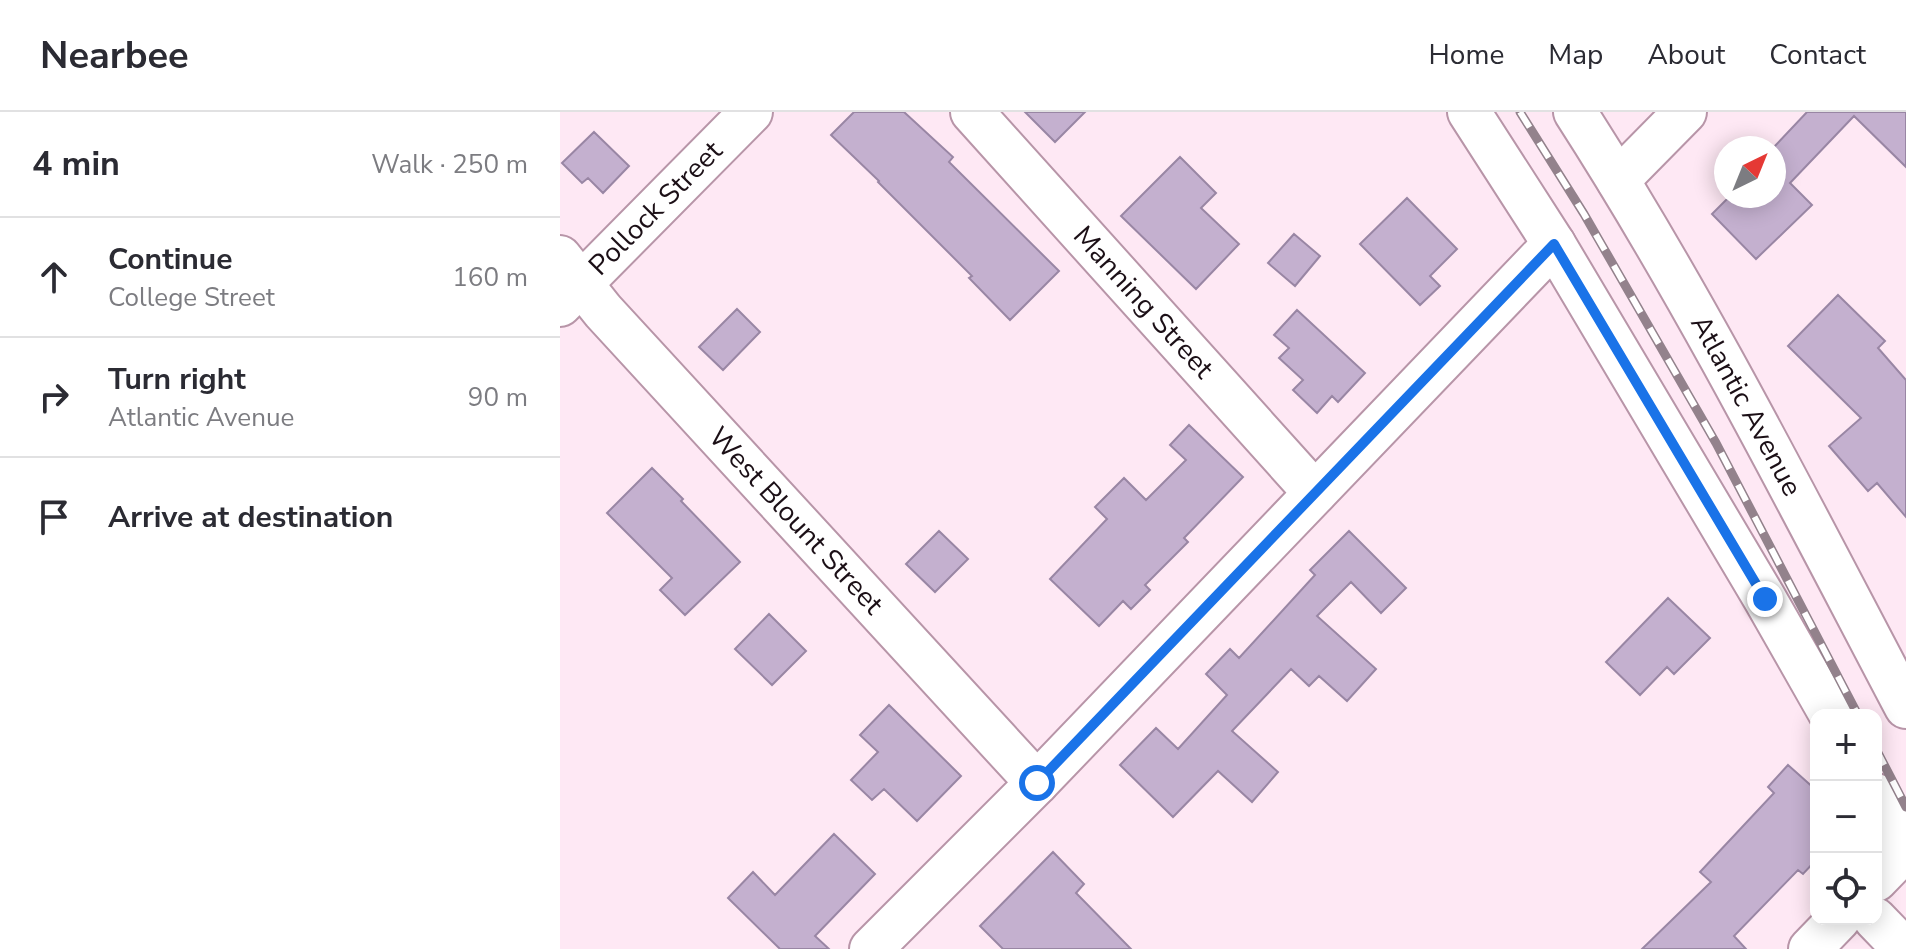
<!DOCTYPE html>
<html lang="en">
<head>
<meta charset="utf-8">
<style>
  :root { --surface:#fff; --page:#f7f7f7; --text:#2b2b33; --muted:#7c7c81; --line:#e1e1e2 }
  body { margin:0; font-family:"Nunito Sans",sans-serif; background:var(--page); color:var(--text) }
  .controls { position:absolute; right:24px; bottom:24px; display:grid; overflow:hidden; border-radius:16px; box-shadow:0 4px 20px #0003 }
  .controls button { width:72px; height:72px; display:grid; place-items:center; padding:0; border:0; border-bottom:2px solid var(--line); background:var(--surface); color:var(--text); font:40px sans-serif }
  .compass { position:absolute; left:1154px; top:24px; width:72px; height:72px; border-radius:50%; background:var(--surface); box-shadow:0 4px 20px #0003; rotate:43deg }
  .stop { position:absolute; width:24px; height:24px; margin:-18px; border:6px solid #1a73e8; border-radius:50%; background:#fff }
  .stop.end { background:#1a73e8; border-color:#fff; box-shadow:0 2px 8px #0008 }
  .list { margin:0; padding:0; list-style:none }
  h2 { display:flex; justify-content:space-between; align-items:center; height:104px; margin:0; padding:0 32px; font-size:34px }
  h2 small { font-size:26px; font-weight:400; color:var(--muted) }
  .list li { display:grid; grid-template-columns:52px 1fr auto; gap:24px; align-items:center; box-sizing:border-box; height:120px; padding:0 32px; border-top:2px solid var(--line) }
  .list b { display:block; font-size:30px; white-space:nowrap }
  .list p { margin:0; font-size:26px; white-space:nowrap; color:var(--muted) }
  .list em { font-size:26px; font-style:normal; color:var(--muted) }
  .icon { flex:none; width:44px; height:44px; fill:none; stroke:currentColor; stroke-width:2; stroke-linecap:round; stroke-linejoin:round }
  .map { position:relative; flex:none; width:1346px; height:837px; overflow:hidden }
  header { display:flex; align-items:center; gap:48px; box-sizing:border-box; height:112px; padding:0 40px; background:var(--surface); border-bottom:2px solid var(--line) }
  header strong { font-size:38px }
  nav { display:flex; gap:44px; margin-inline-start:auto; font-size:28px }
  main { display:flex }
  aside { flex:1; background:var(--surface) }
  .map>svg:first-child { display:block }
</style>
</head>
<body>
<header>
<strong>Nearbee</strong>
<nav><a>Home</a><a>Map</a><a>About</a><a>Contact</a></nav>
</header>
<main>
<aside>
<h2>4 min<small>Walk · 250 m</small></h2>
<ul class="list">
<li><svg class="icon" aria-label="ahead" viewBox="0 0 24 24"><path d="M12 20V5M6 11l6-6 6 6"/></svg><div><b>Continue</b><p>College Street</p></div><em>160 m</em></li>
<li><svg class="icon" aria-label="right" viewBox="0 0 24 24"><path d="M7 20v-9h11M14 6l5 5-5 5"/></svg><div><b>Turn right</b><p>Atlantic Avenue</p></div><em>90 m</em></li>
<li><svg class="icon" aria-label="arrive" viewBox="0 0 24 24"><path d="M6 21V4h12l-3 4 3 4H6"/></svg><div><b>Arrive at destination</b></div></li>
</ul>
</aside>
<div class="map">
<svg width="1346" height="837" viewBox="0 0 1346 837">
  <rect width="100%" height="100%" fill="#fee8f4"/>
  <path fill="#c4b0cf" stroke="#9986a4" stroke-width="2" d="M 294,0 L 344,0 L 393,45 L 389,50 L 499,159 L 450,208 L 409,166 L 412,164 L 318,70 L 319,69 L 271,23 Z
    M 465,0 L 525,0 L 495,30 Z
    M 1247,0 L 1346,0 L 1346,55 L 1294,4 L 1230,71 L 1252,93 L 1196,147 L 1152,102 L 1170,84 L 1214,84 L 1214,35 Z
    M 34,20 L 69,54 L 43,81 L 28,66 L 22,71 L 2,51 Z
    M 620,45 L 656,81 L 641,96 L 679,132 L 636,177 L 561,104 Z
    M 847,86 L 897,137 L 870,164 L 880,174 L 860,193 L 800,132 Z
    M 734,122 L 760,144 L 735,174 L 708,151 Z
    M 1278,183 L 1325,229 L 1318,236 L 1346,268 L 1346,405 L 1317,371 L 1308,379 L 1269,334 L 1301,306 L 1228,234 Z
    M 177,197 L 200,220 L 163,258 L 139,235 Z
    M 737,198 L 805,261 L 778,290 L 772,284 L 757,301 L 733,278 L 743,268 L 719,246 L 729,236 L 714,223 Z
    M 629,313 L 683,365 L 624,426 L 628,430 L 585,473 L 590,478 L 571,497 L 563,489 L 539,514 L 490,467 L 547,407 L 535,395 L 564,366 L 586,388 L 626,348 L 610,333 Z
    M 92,356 L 123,387 L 121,389 L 180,450 L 125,503 L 100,478 L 112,466 L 47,401 Z
    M 379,419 L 408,447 L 375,480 L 346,452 Z
    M 789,419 L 846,476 L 821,501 L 791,470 L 757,504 L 816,557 L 787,589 L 759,564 L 749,574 L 731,557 L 672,619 L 718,660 L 692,690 L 658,659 L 613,705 L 560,653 L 596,616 L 618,637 L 667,583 L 646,562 L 670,537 L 679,546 L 755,463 L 750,458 Z
    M 1108,486 L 1150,526 L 1114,562 L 1107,555 L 1080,583 L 1046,550 Z
    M 209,502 L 246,539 L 212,573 L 175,537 Z
    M 329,593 L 401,664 L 357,709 L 324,677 L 312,688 L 291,668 L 318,640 L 300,623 Z
    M 1228,653 L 1256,678 L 1256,748 L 1243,762 L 1238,758 L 1174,824 L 1186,837 L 1082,837 L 1151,770 L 1140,760 L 1214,681 L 1208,675 Z
    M 274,722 L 315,762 L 255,824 L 269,837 L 220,837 L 168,786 L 193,760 L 215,783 Z
    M 493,740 L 524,772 L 516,781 L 571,837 L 443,837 L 420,814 Z"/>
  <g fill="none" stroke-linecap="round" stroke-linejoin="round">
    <g stroke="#b895a8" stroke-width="46">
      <g id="minor">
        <path id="s1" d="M 412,0 L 755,381"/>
        <path d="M 909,0 L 994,132 L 1205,487 L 1271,603"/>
        <path id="s2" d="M 1015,0 C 1138,191 1240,394 1346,595"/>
        <path d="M 1058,68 L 1125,0"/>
        <path id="s3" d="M 0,145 L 43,199 L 477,671"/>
        <path id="s4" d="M 0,193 L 191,0"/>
        <path d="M 1316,683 L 1346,736"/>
        <path d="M 1316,768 L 1346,737"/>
        <path d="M 1315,807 L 1344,837"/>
        <path d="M 311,837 L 477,671 L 994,132"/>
        <path d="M 1250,837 L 1279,807"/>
      </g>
    </g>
    <use href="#minor" stroke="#fff" stroke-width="42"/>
    <g stroke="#93828c" stroke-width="9">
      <path id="rail" d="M 960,0 L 1024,102 L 1156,331 L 1298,603
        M 1316,637 L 1346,695"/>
    </g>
    <use href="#rail" stroke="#fff" stroke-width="6" stroke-dasharray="18" stroke-linecap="butt"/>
  </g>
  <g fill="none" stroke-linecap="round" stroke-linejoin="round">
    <path stroke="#1a73e8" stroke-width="10" d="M 477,671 L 994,132 L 1205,487"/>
  </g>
  <g text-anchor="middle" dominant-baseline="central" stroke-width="8" stroke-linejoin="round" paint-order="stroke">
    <g font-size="28" fill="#1b0f16" stroke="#fff">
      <text stroke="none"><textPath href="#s4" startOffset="136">Pollock Street</textPath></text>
      <text stroke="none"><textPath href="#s1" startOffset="256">Manning Street</textPath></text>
      <text stroke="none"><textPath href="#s2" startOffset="340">Atlantic Avenue</textPath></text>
      <text stroke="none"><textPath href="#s3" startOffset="354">West Blount Street</textPath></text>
    </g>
  </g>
</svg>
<div class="controls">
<button>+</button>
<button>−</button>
<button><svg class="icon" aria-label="locate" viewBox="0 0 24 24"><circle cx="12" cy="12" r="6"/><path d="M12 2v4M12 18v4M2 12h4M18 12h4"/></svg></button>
</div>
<svg class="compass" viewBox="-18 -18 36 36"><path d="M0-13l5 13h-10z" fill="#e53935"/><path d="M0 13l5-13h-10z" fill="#7c7c81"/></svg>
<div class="stop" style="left:477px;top:671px"></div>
<div class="stop end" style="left:1205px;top:487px"></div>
</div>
</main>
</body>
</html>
